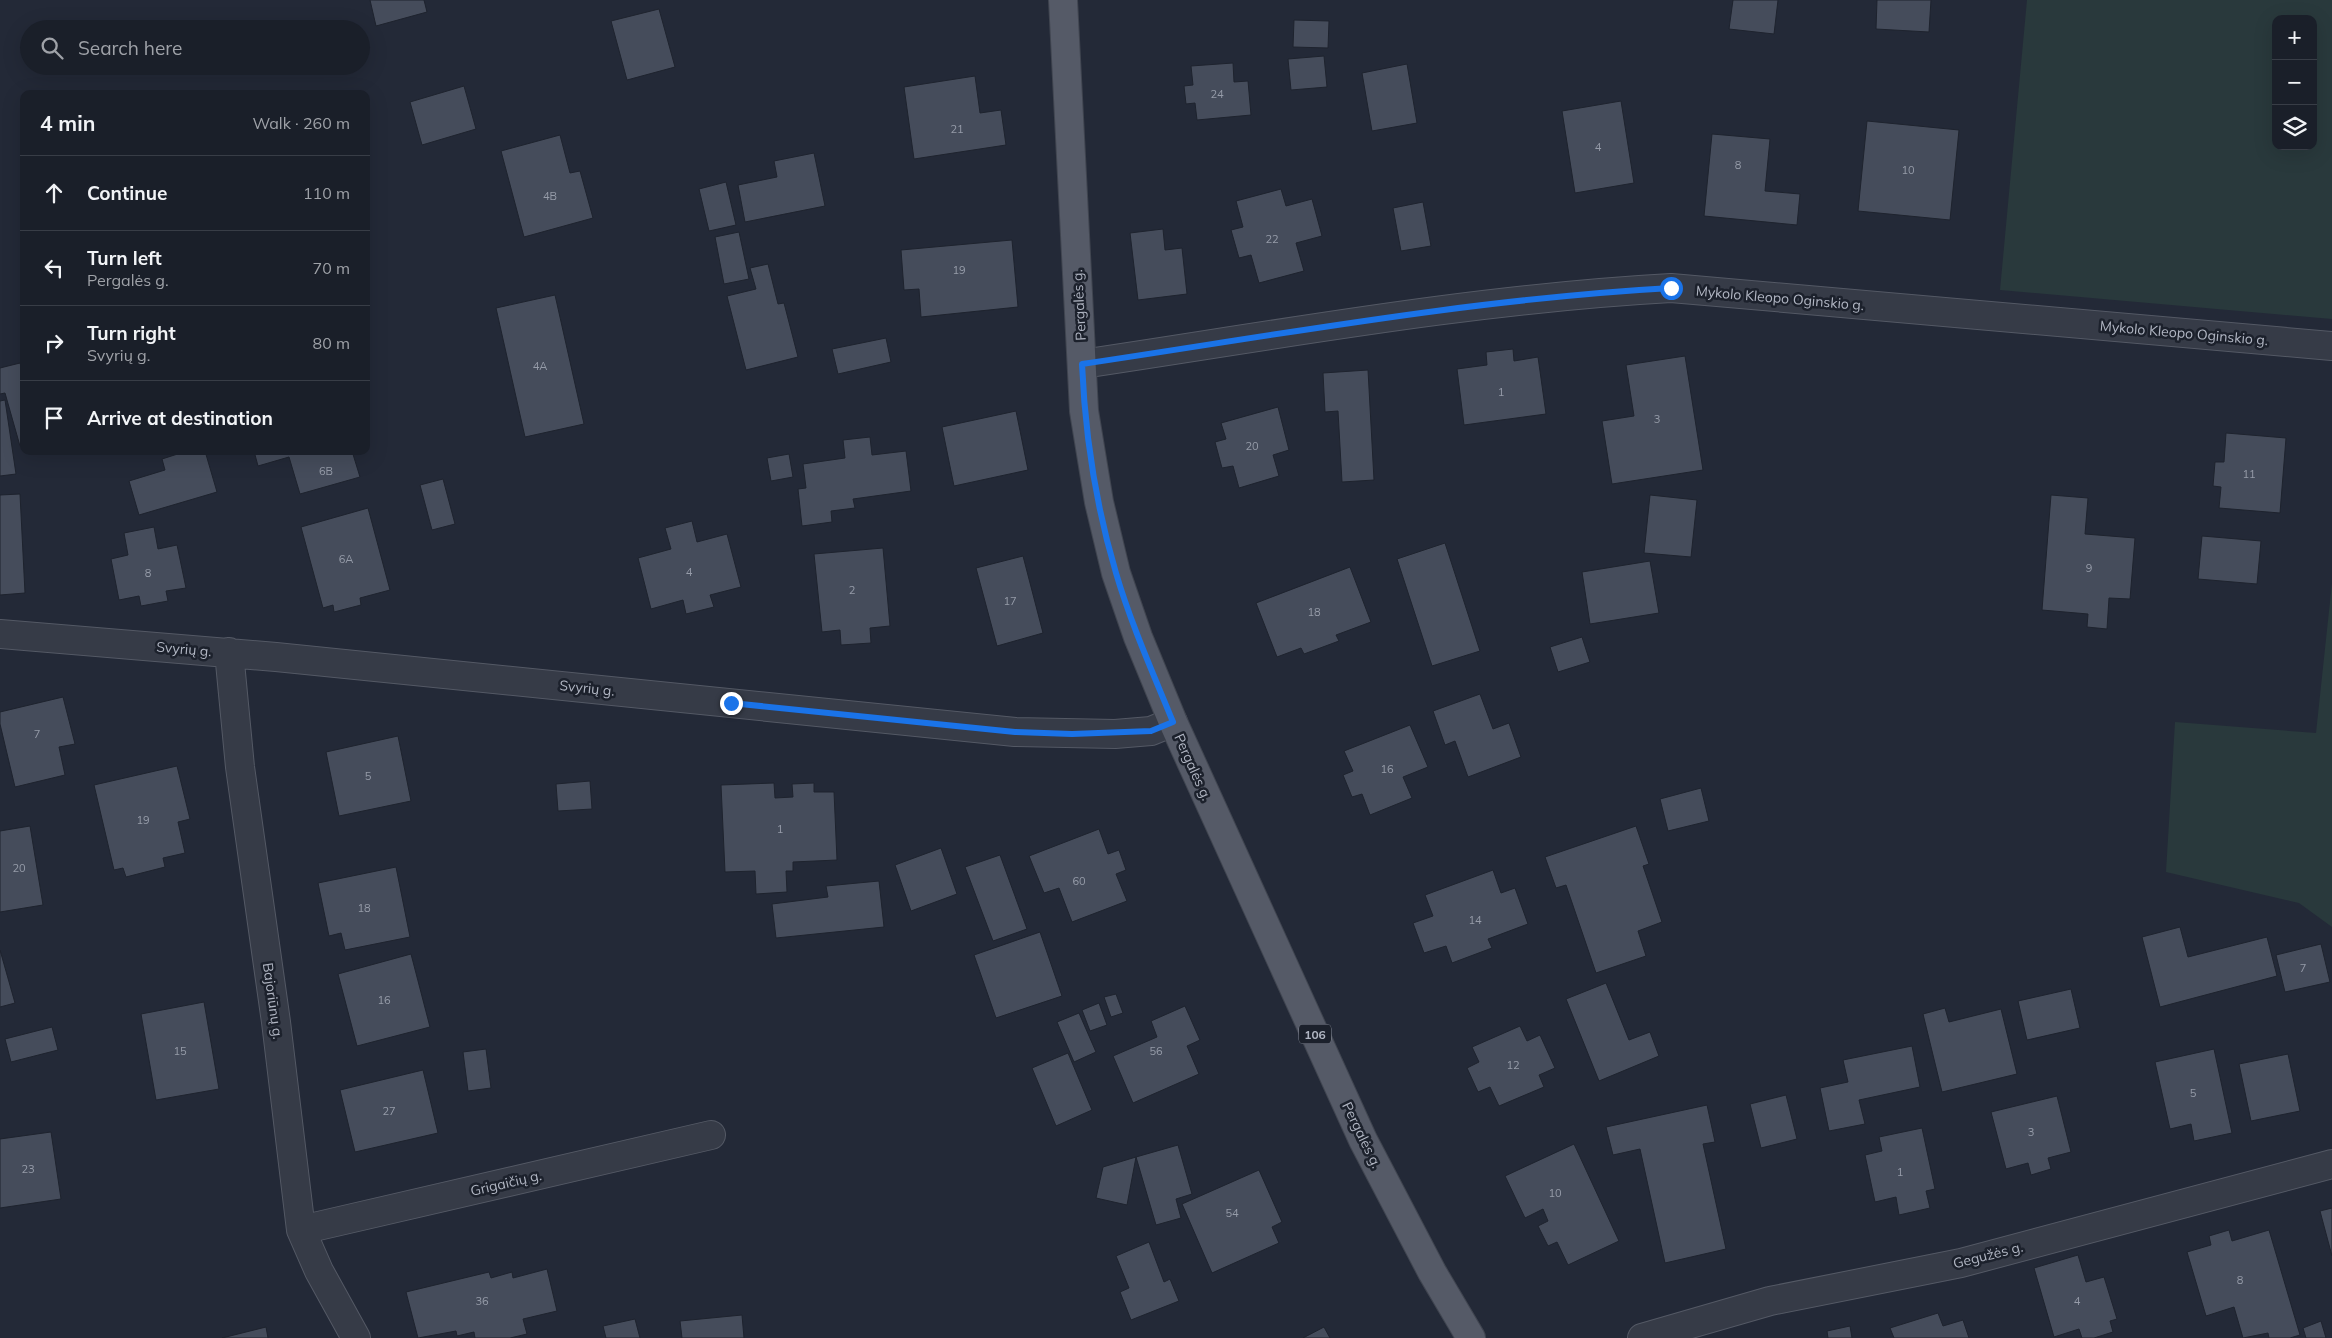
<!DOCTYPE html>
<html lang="en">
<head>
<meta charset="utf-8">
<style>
  :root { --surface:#1a1f29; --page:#272c35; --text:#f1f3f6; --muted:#9fa2a8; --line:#383d46 }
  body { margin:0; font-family:Mulish,sans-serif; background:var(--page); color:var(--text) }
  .controls { position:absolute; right:15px; top:15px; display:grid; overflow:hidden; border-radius:10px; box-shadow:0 5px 20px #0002 }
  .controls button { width:45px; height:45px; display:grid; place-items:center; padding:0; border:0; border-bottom:1px solid var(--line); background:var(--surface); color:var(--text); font:25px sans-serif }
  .stop { position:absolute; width:15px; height:15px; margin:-11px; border:4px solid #1a73e8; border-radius:50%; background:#fff }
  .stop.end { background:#1a73e8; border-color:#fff; box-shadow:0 1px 5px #0008 }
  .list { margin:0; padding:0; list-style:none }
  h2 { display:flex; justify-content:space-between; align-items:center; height:65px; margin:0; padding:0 20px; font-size:21px }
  h2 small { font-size:16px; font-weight:400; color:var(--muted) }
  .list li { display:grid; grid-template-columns:32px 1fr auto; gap:15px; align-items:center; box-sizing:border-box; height:75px; padding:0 20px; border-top:1px solid var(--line) }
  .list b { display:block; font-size:19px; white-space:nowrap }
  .list p { margin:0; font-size:16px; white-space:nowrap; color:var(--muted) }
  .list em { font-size:16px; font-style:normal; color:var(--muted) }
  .icon { flex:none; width:28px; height:28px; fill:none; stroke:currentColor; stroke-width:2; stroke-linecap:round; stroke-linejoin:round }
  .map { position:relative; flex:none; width:2332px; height:1338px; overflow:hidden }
  .search { position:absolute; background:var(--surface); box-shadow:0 5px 20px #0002; left:20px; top:20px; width:350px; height:55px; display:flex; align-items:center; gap:12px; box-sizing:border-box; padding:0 18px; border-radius:28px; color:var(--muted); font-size:19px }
  .panel { position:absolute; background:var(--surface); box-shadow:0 5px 20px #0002; left:20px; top:90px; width:350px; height:365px; border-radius:10px }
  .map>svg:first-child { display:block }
</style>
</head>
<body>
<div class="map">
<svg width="2332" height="1338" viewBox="0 0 2332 1338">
  <rect width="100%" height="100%" fill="#232937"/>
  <path fill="#29393c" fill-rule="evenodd" d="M 2027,0 L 2332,0 L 2332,319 L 2000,290 ZM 2276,19 L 2313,19 L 2313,146 L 2276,146 Z
    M 2332,583 L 2332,927 L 2299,903 L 2166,872 L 2175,722 L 2316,733 Z"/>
  <path fill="#454c5b" stroke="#1e232e" d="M 370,0 L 424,0 L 427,12 L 376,26 Z
    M 1733,0 L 1778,0 L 1774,34 L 1729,29 Z
    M 1877,0 L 1931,0 L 1929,32 L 1876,29 Z
    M 659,9 L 675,67 L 627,80 L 611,21 Z
    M 1294,20 L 1329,21 L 1328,48 L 1293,47 Z
    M 1324,56 L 1327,87 L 1291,90 L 1288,59 Z
    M 1233,63 L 1234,82 L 1248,81 L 1251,115 L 1197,120 L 1195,103 L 1186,104 L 1184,86 L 1193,85 L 1191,66 Z
    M 1407,64 L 1417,123 L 1372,131 L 1362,73 Z
    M 975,76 L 980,113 L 1001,110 L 1006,145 L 914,159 L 904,87 Z
    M 464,86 L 476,129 L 422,145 L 410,102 Z
    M 1621,101 L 1634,183 L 1575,193 L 1562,111 Z
    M 1867,121 L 1959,130 L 1950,220 L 1858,211 Z
    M 1712,134 L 1770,139 L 1765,191 L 1800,194 L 1797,225 L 1704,216 Z
    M 560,135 L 570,173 L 580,171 L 593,218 L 524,237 L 501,151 Z
    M 814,153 L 825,206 L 745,222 L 738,185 L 777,177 L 774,161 Z
    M 726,182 L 736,225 L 709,231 L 699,189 Z
    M 1281,189 L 1286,206 L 1312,199 L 1322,236 L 1296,243 L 1304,271 L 1259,283 L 1251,255 L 1239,258 L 1231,230 L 1243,227 L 1236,201 Z
    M 1423,202 L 1431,246 L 1401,251 L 1393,208 Z
    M 1163,229 L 1165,250 L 1182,248 L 1187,294 L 1138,300 L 1130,233 Z
    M 739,232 L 749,279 L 724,284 L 715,237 Z
    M 1012,240 L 1018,307 L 921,317 L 919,289 L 904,290 L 901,250 Z
    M 768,264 L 778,304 L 784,303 L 798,357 L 746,370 L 727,296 L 756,289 L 750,268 Z
    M 555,295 L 584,424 L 525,437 L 496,308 Z
    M 886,338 L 891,362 L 838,374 L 832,349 Z
    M 1513,349 L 1514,361 L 1538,357 L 1546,414 L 1464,425 L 1457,369 L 1487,365 L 1486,352 Z
    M 1685,356 L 1703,470 L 1612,484 L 1602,421 L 1634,416 L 1626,365 Z
    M 20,363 L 24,377 L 24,445 L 20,446 L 5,393 L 0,394 L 0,368 Z
    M 1368,370 L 1374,480 L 1342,482 L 1338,411 L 1325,412 L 1323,373 Z
    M 5,400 L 16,474 L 0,476 L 0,401 Z
    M 1278,407 L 1289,450 L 1273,455 L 1279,476 L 1239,488 L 1233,466 L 1222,468 L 1215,442 L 1226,439 L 1221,423 Z
    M 1016,411 L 1028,470 L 954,486 L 942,427 Z
    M 2226,433 L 2286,438 L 2280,513 L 2219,508 L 2221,487 L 2213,486 L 2215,462 L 2224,462 Z
    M 870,437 L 872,455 L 906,451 L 911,491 L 853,499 L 855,508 L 831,511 L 832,522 L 802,526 L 798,489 L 806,488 L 803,464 L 845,458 L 843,440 Z
    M 187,451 L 205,451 L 217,492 L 139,515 L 129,481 L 165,470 L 162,459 Z
    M 254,451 L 352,451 L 360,477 L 300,494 L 289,457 L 258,466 Z
    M 789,454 L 793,477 L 771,481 L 767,458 Z
    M 443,479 L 455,524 L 432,530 L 420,485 Z
    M 20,494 L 25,593 L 0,595 L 0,495 Z
    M 1650,495 L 1697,500 L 1691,557 L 1644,553 Z
    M 2051,495 L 2088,498 L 2085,534 L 2135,538 L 2130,599 L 2109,598 L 2107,629 L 2087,627 L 2088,614 L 2042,610 Z
    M 368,508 L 390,590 L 360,598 L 361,605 L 334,612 L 333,605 L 323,608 L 301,527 Z
    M 692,521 L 697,542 L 727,534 L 741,587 L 710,595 L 714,607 L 686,614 L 683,600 L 651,609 L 638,558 L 671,549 L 665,528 Z
    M 154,527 L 158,549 L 177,545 L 186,588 L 166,591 L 168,601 L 141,606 L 139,596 L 119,600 L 111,559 L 128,555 L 124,533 Z
    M 2202,536 L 2261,541 L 2257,584 L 2198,579 Z
    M 1445,543 L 1480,651 L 1432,666 L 1397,559 Z
    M 883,548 L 890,626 L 870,628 L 871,643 L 841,645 L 840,630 L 822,632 L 814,554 Z
    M 1023,556 L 1043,633 L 997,646 L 976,568 Z
    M 1650,561 L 1659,613 L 1590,624 L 1582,572 Z
    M 1350,567 L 1371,622 L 1336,635 L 1339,641 L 1304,654 L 1301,648 L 1277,657 L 1256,603 Z
    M 1582,637 L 1590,662 L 1558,672 L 1550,647 Z
    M 1480,694 L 1493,729 L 1509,723 L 1521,757 L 1468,777 L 1455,741 L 1445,745 L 1433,711 Z
    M 63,697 L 75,744 L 59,747 L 65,775 L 15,787 L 0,724 L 0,712 Z
    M 1410,725 L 1428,767 L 1403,777 L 1412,798 L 1370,815 L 1362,794 L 1352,797 L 1343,775 L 1353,771 L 1344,751 Z
    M 398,736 L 411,801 L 339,816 L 326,752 Z
    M 177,766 L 190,819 L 178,822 L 185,853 L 163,858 L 165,867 L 126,877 L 123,868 L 114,870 L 94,785 Z
    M 590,781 L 592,809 L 558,811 L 556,784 Z
    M 774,783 L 775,798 L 793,797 L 792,784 L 814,783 L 814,792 L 834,792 L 837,860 L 793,862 L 793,871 L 786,871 L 787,892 L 756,894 L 755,871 L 725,872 L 721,785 Z
    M 1701,788 L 1709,821 L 1668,831 L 1660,799 Z
    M 30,826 L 43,905 L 0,912 L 0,831 Z
    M 1636,826 L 1649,864 L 1643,866 L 1662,922 L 1638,931 L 1646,956 L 1596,973 L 1566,885 L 1556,888 L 1545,857 Z
    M 1099,829 L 1108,854 L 1119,850 L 1126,870 L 1116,874 L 1127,901 L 1072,922 L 1059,888 L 1044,893 L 1029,856 Z
    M 941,848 L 957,894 L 911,911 L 895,865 Z
    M 1000,855 L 1027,929 L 993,941 L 965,867 Z
    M 396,867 L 410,937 L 345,950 L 341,933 L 329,936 L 318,883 Z
    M 1493,870 L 1501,893 L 1515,888 L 1528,924 L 1488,939 L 1492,948 L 1452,963 L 1446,946 L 1424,953 L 1413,923 L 1433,916 L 1425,895 Z
    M 879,881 L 884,927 L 776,938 L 772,904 L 828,897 L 826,886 Z
    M 2180,927 L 2188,957 L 2267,937 L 2277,976 L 2160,1007 L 2142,937 Z
    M 1040,932 L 1062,996 L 996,1018 L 974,955 Z
    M 2321,944 L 2330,982 L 2285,992 L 2276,955 Z
    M 0,950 L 15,1003 L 0,1007 Z
    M 411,954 L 430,1027 L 357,1046 L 338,974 Z
    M 1606,983 L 1629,1040 L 1650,1032 L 1659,1056 L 1599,1081 L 1566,999 Z
    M 2071,989 L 2080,1028 L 2027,1040 L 2018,1001 Z
    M 1116,994 L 1123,1013 L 1111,1017 L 1104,997 Z
    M 204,1002 L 219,1089 L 156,1100 L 141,1014 Z
    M 1099,1003 L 1107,1025 L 1090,1031 L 1082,1010 Z
    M 1185,1006 L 1200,1040 L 1187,1046 L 1199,1074 L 1133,1103 L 1113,1056 L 1157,1037 L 1151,1021 Z
    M 1945,1008 L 1949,1022 L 2001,1009 L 2017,1074 L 1942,1092 L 1923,1014 Z
    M 1079,1013 L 1096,1052 L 1074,1062 L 1057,1022 Z
    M 1520,1026 L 1527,1041 L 1540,1035 L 1555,1068 L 1539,1075 L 1544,1087 L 1499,1106 L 1490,1087 L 1478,1092 L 1467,1068 L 1479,1062 L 1472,1047 Z
    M 52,1027 L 58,1050 L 11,1062 L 5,1039 Z
    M 1912,1046 L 1920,1087 L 1859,1100 L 1865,1124 L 1829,1131 L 1820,1088 L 1848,1082 L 1843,1060 Z
    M 486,1049 L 491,1088 L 468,1091 L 463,1052 Z
    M 2214,1049 L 2232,1133 L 2194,1141 L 2191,1124 L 2170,1129 L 2155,1062 Z
    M 1068,1053 L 1092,1110 L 1056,1126 L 1032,1068 Z
    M 2288,1054 L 2300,1111 L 2251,1121 L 2239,1064 Z
    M 423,1070 L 438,1133 L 355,1152 L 340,1090 Z
    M 1786,1095 L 1797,1139 L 1761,1148 L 1750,1104 Z
    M 2057,1096 L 2071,1152 L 2048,1158 L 2051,1169 L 2031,1175 L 2028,1163 L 2006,1169 L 1991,1112 Z
    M 1707,1105 L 1715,1142 L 1703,1144 L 1726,1249 L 1665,1263 L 1640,1149 L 1613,1155 L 1606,1127 Z
    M 1922,1128 L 1935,1189 L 1926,1191 L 1930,1208 L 1899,1215 L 1896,1197 L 1875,1202 L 1865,1155 L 1882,1151 L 1879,1137 Z
    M 51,1132 L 61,1199 L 0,1208 L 0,1139 Z
    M 1574,1144 L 1619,1241 L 1568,1265 L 1557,1242 L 1548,1246 L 1538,1226 L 1548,1221 L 1543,1209 L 1525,1218 L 1505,1176 Z
    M 1178,1145 L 1192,1194 L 1176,1199 L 1181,1218 L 1156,1225 L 1136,1157 Z
    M 1136,1157 L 1127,1205 L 1096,1198 L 1103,1167 Z
    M 1259,1170 L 1282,1222 L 1272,1227 L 1279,1243 L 1212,1273 L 1182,1204 Z
    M 2332,1208 L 2332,1256 L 2320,1211 Z
    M 2229,1230 L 2232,1241 L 2269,1230 L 2300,1335 L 2290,1338 L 2269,1338 L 2268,1333 L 2243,1338 L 2234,1307 L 2206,1316 L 2187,1252 L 2211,1245 L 2209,1236 Z
    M 1149,1242 L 1164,1282 L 1170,1279 L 1179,1301 L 1131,1320 L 1120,1292 L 1129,1288 L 1116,1256 Z
    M 2078,1255 L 2086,1282 L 2104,1277 L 2117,1319 L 2110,1321 L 2113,1332 L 2094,1338 L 2082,1338 L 2079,1329 L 2054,1337 L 2034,1268 Z
    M 547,1269 L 557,1311 L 523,1319 L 527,1334 L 510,1338 L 475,1338 L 474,1332 L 457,1336 L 456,1331 L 418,1338 L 406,1292 L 489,1272 L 491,1278 L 512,1272 L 513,1278 Z
    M 1938,1313 L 1943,1326 L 1963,1320 L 1969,1338 L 1894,1338 L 1890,1328 Z
    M 742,1315 L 744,1338 L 682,1338 L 680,1321 Z
    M 635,1319 L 640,1338 L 606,1338 L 603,1326 Z
    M 2321,1321 L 2326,1338 L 2306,1338 L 2303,1328 Z
    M 1850,1326 L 1852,1338 L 1828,1338 L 1827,1331 Z
    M 266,1327 L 268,1338 L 222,1338 Z
    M 1324,1327 L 1330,1338 L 1303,1338 Z"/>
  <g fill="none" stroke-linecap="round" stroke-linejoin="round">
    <g stroke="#545965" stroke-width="30">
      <path id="street" d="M 1082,364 C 1277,335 1473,299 1671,288 L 2332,346
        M 0,634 L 276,657 L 1015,732 L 1115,734 L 1151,731 L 1173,722
        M 229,652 L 240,767 L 276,1022 L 301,1230 L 319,1271 L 356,1338
        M 301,1230 L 711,1135
        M 1642,1338 L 1770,1301 L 1961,1263 L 2332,1164"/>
    </g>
    <g stroke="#404550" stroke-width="30">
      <path id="primary" d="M 1063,0 L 1084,411 L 1099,502 L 1116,573 L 1138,637 L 1173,722 L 1363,1140 L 1432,1272 L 1471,1338"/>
    </g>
    <use href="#street" stroke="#363b47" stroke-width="28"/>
    <use href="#primary" stroke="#555a67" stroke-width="28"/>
  </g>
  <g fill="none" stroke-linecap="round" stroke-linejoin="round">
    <path stroke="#1a73e8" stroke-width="6" d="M 731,703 L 1015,732 L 1072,734 L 1151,731 L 1173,722 C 1153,673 1131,624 1116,573 C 1096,506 1085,434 1082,364 C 1277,335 1473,299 1671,288"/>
  </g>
  <g text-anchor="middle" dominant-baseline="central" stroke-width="5" stroke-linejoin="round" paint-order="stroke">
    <g font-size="11" fill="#969ca9">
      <text x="1217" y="94">24</text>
      <text x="957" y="129">21</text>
      <text x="1598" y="147">4</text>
      <text x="1738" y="165">8</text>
      <text x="1908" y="170">10</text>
      <text x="550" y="196">4B</text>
      <text x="1272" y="239">22</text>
      <text x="959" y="270">19</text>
      <text x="540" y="366">4A</text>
      <text x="1501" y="392">1</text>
      <text x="1657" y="419">3</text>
      <text x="1252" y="446">20</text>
      <text x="326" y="471">6B</text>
      <text x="2249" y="474">11</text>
      <text x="346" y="559">6A</text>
      <text x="2089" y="568">9</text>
      <text x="689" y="572">4</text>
      <text x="148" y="573">8</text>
      <text x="852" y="590">2</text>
      <text x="1010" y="601">17</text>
      <text x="1314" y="612">18</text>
      <text x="37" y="734">7</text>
      <text x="1387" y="769">16</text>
      <text x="368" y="776">5</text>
      <text x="143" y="820">19</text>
      <text x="780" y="829">1</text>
      <text x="19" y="868">20</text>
      <text x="1079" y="881">60</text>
      <text x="364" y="908">18</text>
      <text x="1475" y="920">14</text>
      <text x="2303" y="968">7</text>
      <text x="384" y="1000">16</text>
      <text x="180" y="1051">15</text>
      <text x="1156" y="1051">56</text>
      <text x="1513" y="1065">12</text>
      <text x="2193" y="1093">5</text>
      <text x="389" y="1111">27</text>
      <text x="2031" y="1132">3</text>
      <text x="28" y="1169">23</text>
      <text x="1900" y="1172">1</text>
      <text x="1555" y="1193">10</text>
      <text x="1232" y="1213">54</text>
      <text x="2240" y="1280">8</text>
      <text x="482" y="1301">36</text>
      <text x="2077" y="1301">4</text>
    </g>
    <rect fill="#1c212c" stroke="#848996" stroke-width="1" x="1299" y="1024.5" width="32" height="19" rx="4"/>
    <g font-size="12" font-weight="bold" fill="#b1b6c3">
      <text x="1315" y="1034">106</text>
    </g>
    <g font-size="14" fill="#b1b6c3" stroke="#1c212c">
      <text transform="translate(1780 298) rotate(5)">Mykolo Kleopo Oginskio g.</text>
      <text transform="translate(1079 305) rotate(-93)">Pergalės g.</text>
      <text transform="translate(2184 333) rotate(5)">Mykolo Kleopo Oginskio g.</text>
      <text transform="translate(184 649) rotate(5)">Svyrių g.</text>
      <text transform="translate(587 688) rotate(6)">Svyrių g.</text>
      <text transform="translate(1193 767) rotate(66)">Pergalės g.</text>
      <text transform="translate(273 1001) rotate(82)">Bajoriūnų g.</text>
      <text transform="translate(1362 1135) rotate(64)">Pergalės g.</text>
      <text transform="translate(506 1183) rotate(-13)">Grigaičių g.</text>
      <text transform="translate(1988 1255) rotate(-14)">Gegužės g.</text>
    </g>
  </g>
</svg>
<div class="controls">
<button>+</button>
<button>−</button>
<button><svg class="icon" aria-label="layers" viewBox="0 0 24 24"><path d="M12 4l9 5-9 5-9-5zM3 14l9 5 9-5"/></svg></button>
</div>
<div class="stop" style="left:1671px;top:288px"></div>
<div class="stop end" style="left:731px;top:703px"></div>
<div class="search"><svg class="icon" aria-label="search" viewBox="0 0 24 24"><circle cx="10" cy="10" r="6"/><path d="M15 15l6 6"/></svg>Search here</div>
<section class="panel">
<h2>4 min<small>Walk · 260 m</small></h2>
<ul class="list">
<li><svg class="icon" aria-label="ahead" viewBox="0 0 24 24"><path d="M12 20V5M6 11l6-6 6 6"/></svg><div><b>Continue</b></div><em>110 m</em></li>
<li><svg class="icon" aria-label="left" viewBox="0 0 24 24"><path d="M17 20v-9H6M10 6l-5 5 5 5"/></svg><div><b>Turn left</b><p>Pergalės g.</p></div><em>70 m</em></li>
<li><svg class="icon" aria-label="right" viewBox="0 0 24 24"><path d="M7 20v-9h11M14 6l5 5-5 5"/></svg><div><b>Turn right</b><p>Svyrių g.</p></div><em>80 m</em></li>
<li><svg class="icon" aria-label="arrive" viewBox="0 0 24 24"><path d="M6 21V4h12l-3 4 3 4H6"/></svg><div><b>Arrive at destination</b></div></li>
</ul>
</section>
</div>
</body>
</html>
